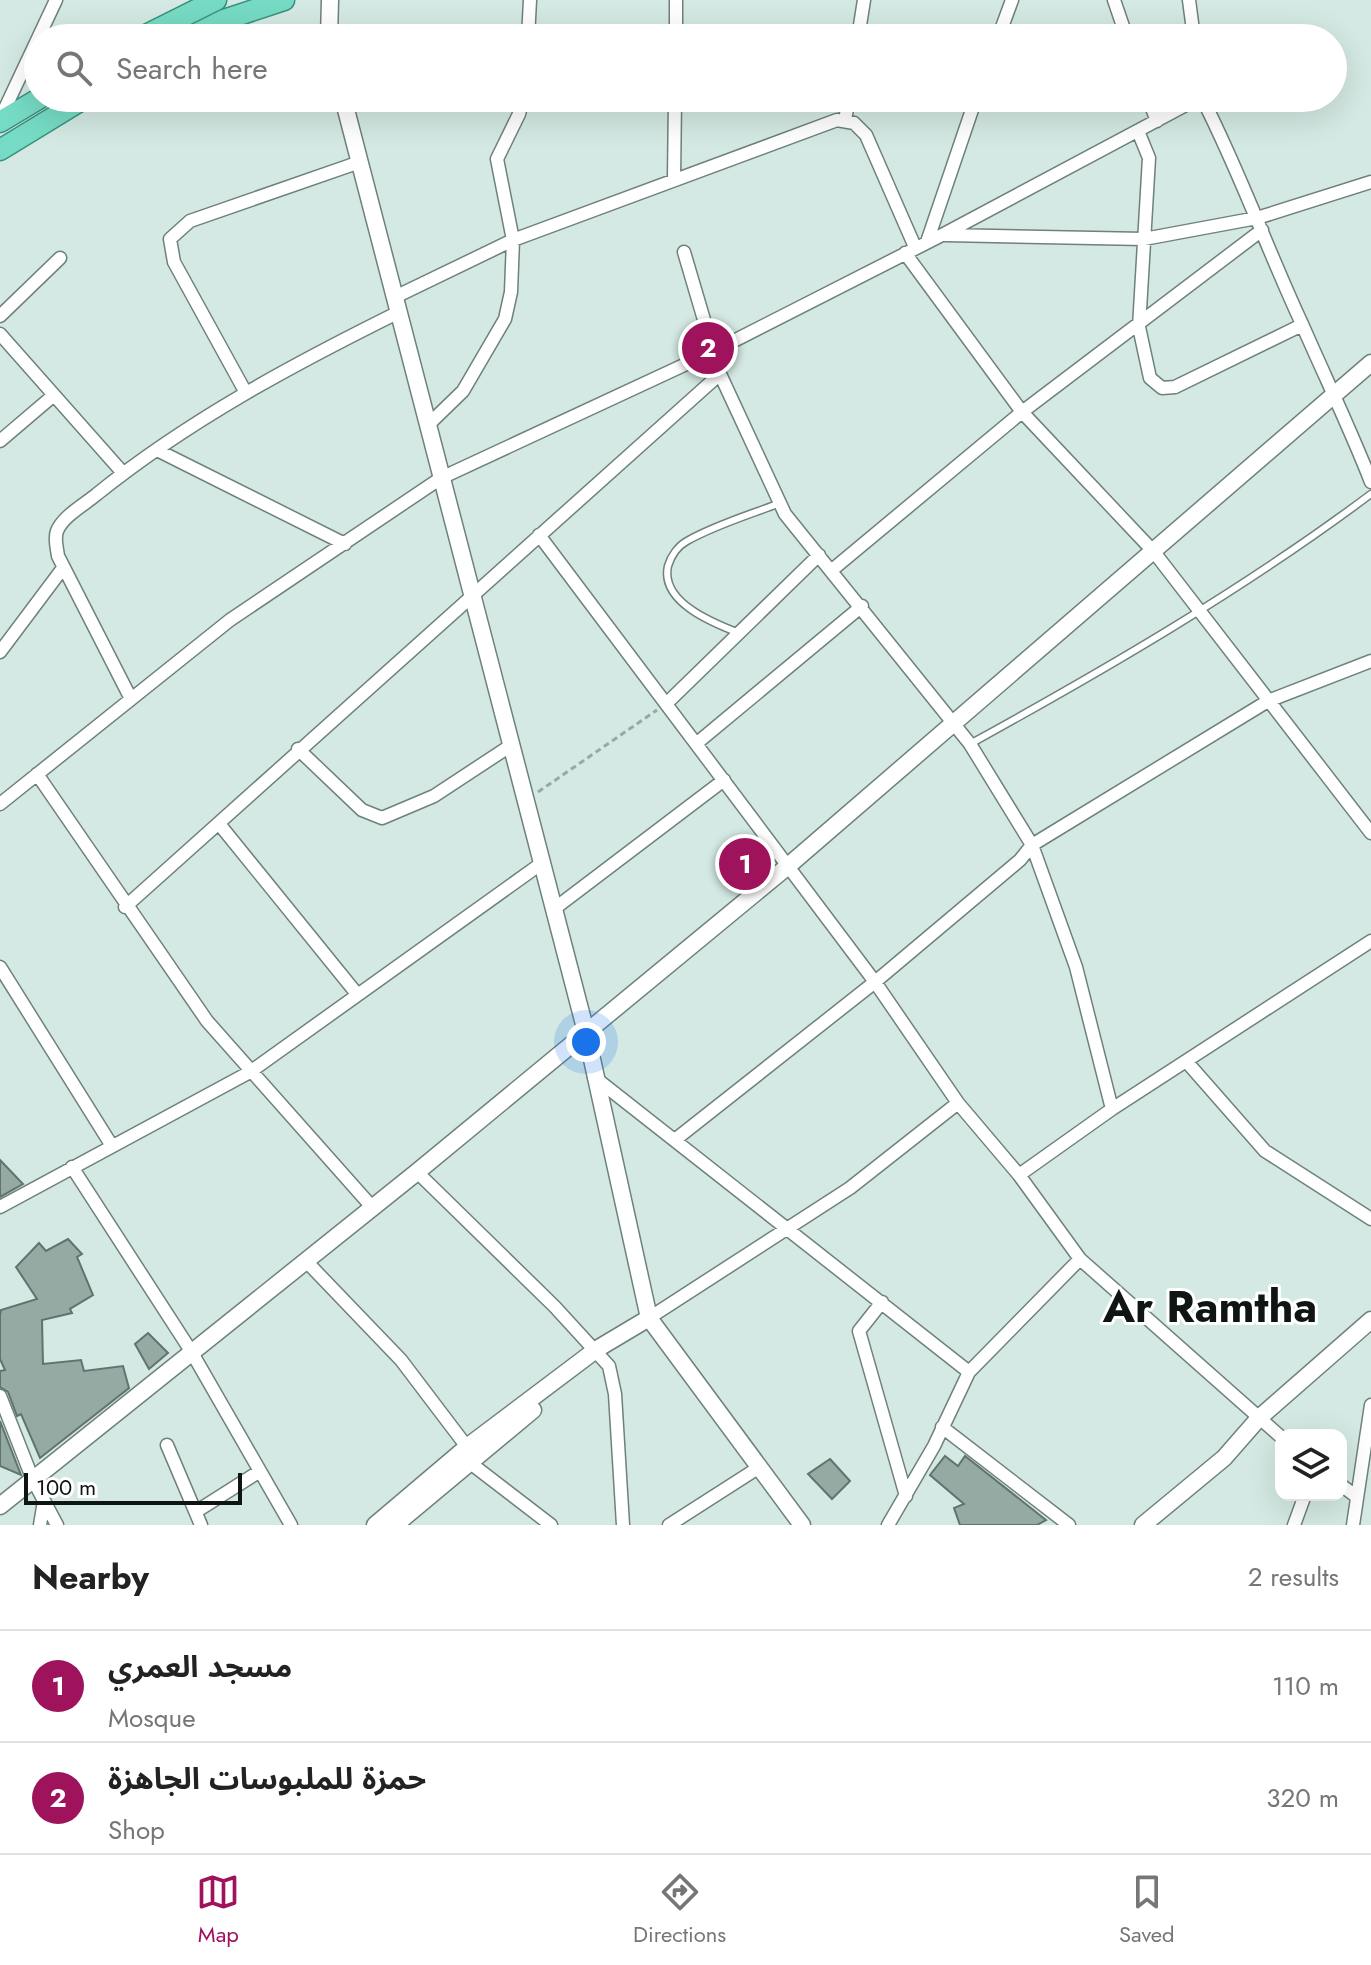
<!DOCTYPE html>
<html lang="en">
<head>
<meta charset="utf-8">
<style>
  :root { --surface:#fff; --page:#f6f6f6; --text:#222; --muted:#767676; --line:#e0e0e0; --accent:#9f125c }
  body { margin:0; font-family:Jost,"Noto Sans Arabic",sans-serif; background:var(--page); color:var(--text) }
  .controls { position:absolute; right:24px; bottom:24px; display:grid; overflow:hidden; border-radius:16px; box-shadow:0 8px 32px #0002 }
  .controls button { width:72px; height:72px; display:grid; place-items:center; padding:0; border:0; border-bottom:2px solid var(--line); background:var(--surface); color:var(--text); font:40px sans-serif }
  .scale { position:absolute; left:24px; bottom:20px; width:218px; box-sizing:border-box; padding-left:8px; border:4px solid #0e1513; border-top:0; font-size:22px; line-height:28px; white-space:nowrap; color:#0e1513; -webkit-text-stroke:6px #fff; paint-order:stroke }
  .you { position:absolute; left:586px; top:1042px; width:28px; height:28px; margin:-20px; border:6px solid #fff; border-radius:50%; background:#1a73e8; box-shadow:0 0 0 12px #1a73e833 }
  .badge { display:grid; place-items:center; width:52px; height:52px; border-radius:50%; background:var(--accent); color:#fff; font-size:26px; font-weight:700 }
  .pin { position:absolute; translate:-50% -50%; border:4px solid #fff; box-shadow:0 2px 8px #0006 }
  .list { margin:0; padding:0; list-style:none }
  h2 { display:flex; justify-content:space-between; align-items:center; height:104px; margin:0; padding:0 32px; font-size:34px }
  h2 small { font-size:26px; font-weight:400; color:var(--muted) }
  .list li { display:grid; grid-template-columns:52px 1fr auto; gap:24px; align-items:center; box-sizing:border-box; height:112px; padding:0 32px; border-top:2px solid var(--line) }
  .list b { display:block; font-size:30px; white-space:nowrap }
  .list p { margin:0; font-size:26px; white-space:nowrap; color:var(--muted) }
  .list em { font-size:26px; font-style:normal; color:var(--muted) }
  .icon { flex:none; width:44px; height:44px; fill:none; stroke:currentColor; stroke-width:2; stroke-linecap:round; stroke-linejoin:round }
  .map { position:relative; flex:none; width:1371px; height:1525px; overflow:hidden }
  .search { position:absolute; background:var(--surface); box-shadow:0 8px 32px #0002; left:24px; right:24px; top:24px; height:88px; display:flex; align-items:center; gap:20px; box-sizing:border-box; padding:0 28px; border-radius:44px; color:var(--muted); font-size:30px }
  .sheet { height:328px; background:var(--surface) }
  nav { display:flex; justify-content:space-around; align-items:center; box-sizing:border-box; height:112px; border-top:2px solid var(--line); background:var(--surface); font-size:22px; color:var(--muted) }
  nav a { display:grid; justify-items:center; gap:4px }
  nav .on { color:var(--accent) }
  .map>svg:first-child { display:block }
</style>
</head>
<body>
<div class="map">
<svg width="1371" height="1525" viewBox="0 0 1371 1525">
  <rect width="100%" height="100%" fill="#d4e9e3"/>
  <path fill="#96aaa4" stroke="#61736e" stroke-width="2" d="M 0,1160 L 23,1184 L 0,1197 Z
    M 68,1239 L 82,1254 L 77,1257 L 93,1295 L 70,1309 L 72,1313 L 42,1320 L 43,1364 L 81,1360 L 84,1371 L 123,1366 L 129,1388 L 40,1458 L 21,1414 L 17,1416 L 8,1392 L 0,1387 L 0,1371 L 5,1370 L 0,1359 L 0,1315 L 1,1310 L 37,1299 L 16,1267 L 39,1243 L 46,1251 Z
    M 148,1333 L 168,1353 L 149,1369 L 135,1344 Z
    M 0,1421 L 21,1475 L 0,1466 Z
    M 945,1456 L 958,1466 L 965,1456 L 1046,1520 L 1037,1525 L 960,1525 L 954,1508 L 964,1504 L 930,1475 Z
    M 830,1459 L 850,1481 L 832,1499 L 808,1474 Z"/>
  <g fill="none" stroke-linecap="round" stroke-linejoin="round">
    <g stroke="#6e817b" stroke-width="9">
      <path id="service" d="M 739,633 C 713,623 660,602 668,566 C 671,556 678,546 687,541 C 715,525 749,515 780,503
        M 970,744 C 1108,668 1244,589 1371,494"/>
    </g>
    <g stroke="#6e817b" stroke-width="15">
      <path id="minor" d="M 1114,0 L 1127,38
        M 1189,0 L 1194,38
        M 528,38 L 530,0
        M 676,38 L 676,0
        M 858,38 L 864,0
        M 998,38 L 1012,0
        M 1148,98 L 1157,121
        M 1202,98 C 1240,172 1267,249 1302,324 C 1325,377 1350,428 1371,482
        M 0,119 L 56,0
        M 845,120 L 849,98
        M 1138,131 L 1149,158 L 1139,327 L 1150,378 L 1162,388 L 1175,387 L 1302,325
        M 674,179 L 675,98
        M 946,235 L 1144,239 L 1257,218 L 1371,182
        M 927,242 L 976,98
        M 684,252 L 720,374 L 785,514 L 970,744 L 1032,845 L 1076,967 L 1112,1109
        M 905,253 L 1022,412 L 1154,552 L 1371,833
        M 395,297 L 513,240 L 837,120 L 854,123 L 866,135 L 915,247
        M 0,316 L 60,258
        M 0,334 L 123,473
        M 246,393 L 174,262 L 170,239 L 190,221 L 357,163
        M 428,425 L 463,391 L 505,319 L 511,292 L 513,240 L 497,159 L 519,114 L 523,98
        M 0,441 L 54,395
        M 157,450 L 345,544
        M 539,535 L 875,982 L 958,1103 L 1019,1175 L 1080,1259 L 1281,1437
        M 832,570 L 1022,412 L 1262,230
        M 0,652 L 63,568
        M 130,697 L 58,556 C 57,548 54,539 57,531 C 63,516 84,505 97,494 C 189,420 294,364 399,312
        M 667,703 L 819,555
        M 697,743 L 862,606
        M 298,749 L 362,810 L 382,818 L 434,796 L 510,746
        M 37,774 L 207,1021 L 372,1207
        M 0,804 L 230,620 L 441,478 L 712,352 L 942,235 L 1199,98
        M 220,825 L 357,994
        M 125,907 L 720,374
        M 554,909 L 724,780
        M 0,967 L 112,1146
        M 1186,1061 L 1265,1151 L 1371,1219
        M 594,1077 L 969,1372
        M 676,1139 L 875,982 L 1020,860 L 1032,845 L 1268,701 L 1371,661
        M 72,1167 L 191,1351 L 291,1525
        M 417,1172 L 555,1307 L 609,1366 L 615,1394 L 623,1525
        M 1019,1175 L 1112,1109 L 1371,941
        M 0,1207 L 250,1072 L 542,863
        M 305,1260 L 401,1360 L 467,1447
        M 882,1302 L 859,1331 L 906,1496
        M 649,1318 L 850,1188 L 958,1103
        M 0,1396 L 33,1480 L 57,1525
        M 942,1427 L 1069,1525
        M 167,1445 L 201,1525
        M 469,1462 L 551,1525
        M 1341,1485 L 1357,1497
        M 197,1511 L 260,1471
        M 40,1525 L 44,1501
        M 669,1525 L 758,1468
        M 888,1525 L 934,1446 L 969,1372 L 1080,1259
        M 1294,1525 L 1305,1495
        M 1353,1525 L 1371,1405"/>
    </g>
    <g stroke="#6e817b" stroke-width="19">
      <path id="tertiary" d="M 329,38 L 330,0
        M 343,98 L 586,1032 L 649,1318 L 802,1525
        M 0,1506 L 417,1172 L 788,866 L 1371,363
        M 375,1525 L 467,1447 L 597,1349 L 649,1318
        M 395,1525 L 533,1410
        M 1143,1525 L 1224,1458 L 1259,1418 L 1371,1320"/>
    </g>
    <g stroke="#3b907d" stroke-width="23">
      <path id="trunk" d="M 140,38 L 216,0
        M 188,38 L 224,20 L 284,0
        M 0,122 L 40,98
        M 0,150 L 85,98"/>
    </g>
    <path stroke="#98a8a4" stroke-width="3" stroke-dasharray="6 4" stroke-linecap="butt" d="M 538,792 L 657,710"/>
    <use href="#service" stroke="#fff" stroke-width="6"/>
    <use href="#minor" stroke="#fff" stroke-width="12"/>
    <use href="#tertiary" stroke="#fff" stroke-width="16"/>
    <use href="#trunk" stroke="#76dbc4" stroke-width="20"/>
  </g>
  <g text-anchor="middle" dominant-baseline="central" stroke-width="6" stroke-linejoin="round" paint-order="stroke">
    <g font-size="44" font-weight="bold" fill="#0e1513" stroke="#fff">
      <text x="1210" y="1307">Ar Ramtha</text>
    </g>
  </g>
</svg>
<div class="controls">
<button><svg class="icon" aria-label="layers" viewBox="0 0 24 24"><path d="M12 4l9 5-9 5-9-5zM3 14l9 5 9-5"/></svg></button>
</div>
<div class="scale">100 m</div>
<div class="you"></div>
<div class="pin badge" style="left:745px;top:864px">1</div>
<div class="pin badge" style="left:708px;top:348px">2</div>
<div class="search"><svg class="icon" aria-label="search" viewBox="0 0 24 24"><circle cx="10" cy="10" r="6"/><path d="M15 15l6 6"/></svg>Search here</div>
</div>
<section class="sheet">
<h2>Nearby<small>2 results</small></h2>
<ul class="list">
<li><span class="badge">1</span><div><b>مسجد العمري</b><p>Mosque</p></div><em>110 m</em></li>
<li><span class="badge">2</span><div><b>حمزة للملبوسات الجاهزة</b><p>Shop</p></div><em>320 m</em></li>
</ul>
</section>
<nav>
<a class="on"><svg class="icon" aria-label="map" viewBox="0 0 24 24"><path d="M3 6l6-2 6 2 6-2v14l-6 2-6-2-6 2zM9 4v14M15 6v14"/></svg>Map</a>
<a><svg class="icon" aria-label="directions" viewBox="0 0 24 24"><path d="M12 3l9 9-9 9-9-9zM9 14v-3h6M13 9l2 2-2 2"/></svg>Directions</a>
<a><svg class="icon" aria-label="saved" viewBox="0 0 24 24"><path d="M7 4h10v16l-5-4-5 4z"/></svg>Saved</a>
</nav>
</body>
</html>
